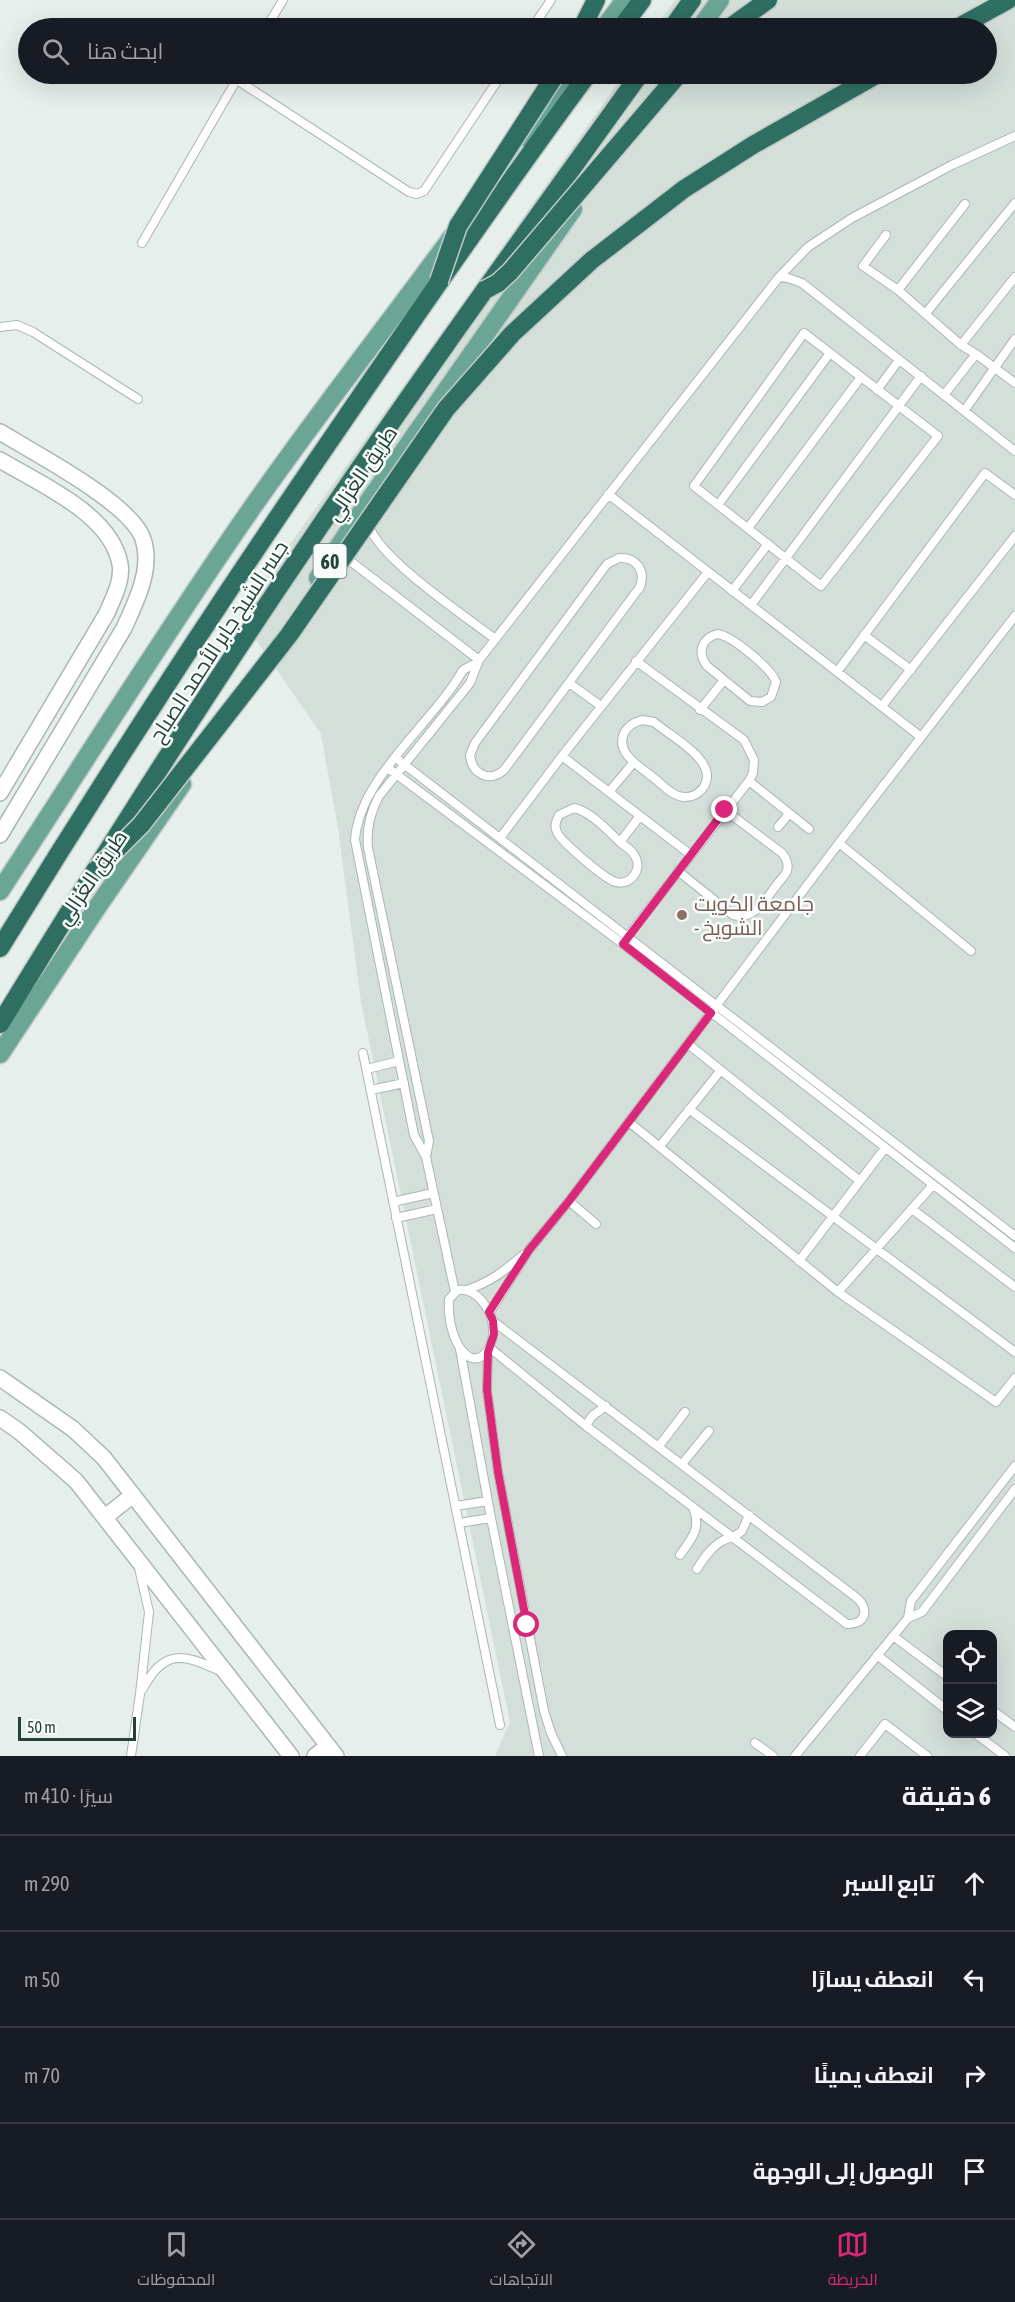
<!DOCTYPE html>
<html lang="ar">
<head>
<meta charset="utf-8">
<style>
  :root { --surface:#171b24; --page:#242831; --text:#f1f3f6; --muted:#9ea1a6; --line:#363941; --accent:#db2777 }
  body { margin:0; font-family:"Asap Condensed",Cairo,sans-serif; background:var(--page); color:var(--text); direction:rtl }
  .controls { position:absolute; right:18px; bottom:18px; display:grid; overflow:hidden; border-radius:12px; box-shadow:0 6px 24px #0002 }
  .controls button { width:54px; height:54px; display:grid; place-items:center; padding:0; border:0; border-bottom:2px solid var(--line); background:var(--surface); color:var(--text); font:30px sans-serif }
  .scale { position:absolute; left:18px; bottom:15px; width:118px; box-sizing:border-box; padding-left:6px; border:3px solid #24423a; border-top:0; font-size:16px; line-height:21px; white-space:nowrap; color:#24423a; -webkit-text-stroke:4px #f7fbf9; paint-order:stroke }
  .stop { position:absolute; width:18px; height:18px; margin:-14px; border:4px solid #db2777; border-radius:50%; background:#fff }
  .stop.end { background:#db2777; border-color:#fff; box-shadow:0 2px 6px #0008 }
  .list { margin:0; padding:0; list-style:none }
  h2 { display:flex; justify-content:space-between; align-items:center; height:78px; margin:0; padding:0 24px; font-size:26px }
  h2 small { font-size:20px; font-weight:400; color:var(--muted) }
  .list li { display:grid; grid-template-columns:39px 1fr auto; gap:18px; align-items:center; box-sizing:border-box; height:96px; padding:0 24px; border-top:2px solid var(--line) }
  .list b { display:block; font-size:22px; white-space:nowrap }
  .list em { font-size:20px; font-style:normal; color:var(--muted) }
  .icon { flex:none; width:33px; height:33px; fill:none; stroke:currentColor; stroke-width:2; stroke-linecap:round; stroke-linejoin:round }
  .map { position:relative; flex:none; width:1015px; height:1756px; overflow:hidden; direction:ltr }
  .search { position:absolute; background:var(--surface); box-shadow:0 6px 24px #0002; left:18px; right:18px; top:18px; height:66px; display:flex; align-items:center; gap:15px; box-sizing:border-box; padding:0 21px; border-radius:33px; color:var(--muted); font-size:22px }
  .sheet { height:462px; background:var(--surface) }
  nav { display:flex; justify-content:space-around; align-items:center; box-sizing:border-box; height:84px; border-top:2px solid var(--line); background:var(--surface); font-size:16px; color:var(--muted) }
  nav a { display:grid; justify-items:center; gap:3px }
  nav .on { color:var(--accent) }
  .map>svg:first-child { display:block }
</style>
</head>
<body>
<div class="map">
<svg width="1015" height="1756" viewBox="0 0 1015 1756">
  <rect width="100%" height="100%" fill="#e6efeb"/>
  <path fill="#d4dfda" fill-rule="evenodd" d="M 675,0 L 1015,0 L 1015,1756 L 495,1756 L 510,1722 L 361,1002 L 338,828 L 321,734 L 239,615 L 443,331 L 624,74 L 986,74 L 986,28 L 655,28 ZM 948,1634 L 992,1634 L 992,1734 L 948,1734 Z"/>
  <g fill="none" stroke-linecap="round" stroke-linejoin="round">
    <g stroke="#a8b8b2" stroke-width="10">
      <path id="lane" d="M 266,28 L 283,0
        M 532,28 L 551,0
        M 237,80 L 409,192 L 417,194 L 424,191 L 502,74
        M 886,235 L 863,266 L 898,290 L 961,345 L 976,354 L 1015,383
        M 142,243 L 240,74
        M 779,277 L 788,278 L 802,283 L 1015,451
        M 898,290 L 965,204
        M 926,313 L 1015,203
        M 0,327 L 17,325 L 33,332 L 138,399
        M 804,333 L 938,436 L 821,586 L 694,486 Z
        M 961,345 L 1015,277
        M 877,390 L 899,360
        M 944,395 L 976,354
        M 964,411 L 1015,339
        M 608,494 L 921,737
        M 718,505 L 830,353
        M 369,525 C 377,557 465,616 495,639
        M 748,528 L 861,377
        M 345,557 L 479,660
        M 619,558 C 636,557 646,570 640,587 L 504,770 C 489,783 472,774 470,755 L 475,743 L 607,564 Z
        M 732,591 L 768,544
        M 751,605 L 921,376
        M 717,634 C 731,635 771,668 776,682 L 771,697 L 762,702 L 750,701 L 707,666 C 697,653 701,639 717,634 Z
        M 864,635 L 911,670
        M 837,672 L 985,473 L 1015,495
        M 569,683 L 601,706
        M 882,706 L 1015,536
        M 700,710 L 724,680
        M 642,720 L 654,722 L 659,726 C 674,738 714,760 706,782 C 703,791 695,797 685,797 C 673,797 663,785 654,778 C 641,767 615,754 624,733 C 628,725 635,722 642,720 Z
        M 562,756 L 691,855
        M 396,758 L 1015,1236
        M 388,768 L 623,944 L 1015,1248
        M 749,781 L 809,829
        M 609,792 L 634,762
        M 574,808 C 592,812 609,832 622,844 C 627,847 632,851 635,856 C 643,870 630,886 616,882 C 606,880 560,841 557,832 C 554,826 556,821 559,815 Z
        M 778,827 L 789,814
        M 500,838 L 562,756 L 708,572
        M 620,842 L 640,816
        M 839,843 L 971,951
        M 678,871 L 733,915 C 755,920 764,901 776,886 C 779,881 785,876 787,871 C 789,864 786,858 782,853 L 725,810
        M 625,940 L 749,781 L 753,773 L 754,760 L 744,740 L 636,661
        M 688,1044 L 860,1181
        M 363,1053 L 500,1725
        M 367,1069 L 399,1061
        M 371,1090 L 404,1083
        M 689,1109 L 1015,1352
        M 629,1122 L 838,1292 L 996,1402 L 1015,1378
        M 660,1146 L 721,1070
        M 426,1157 L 429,1141 L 368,848 C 366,829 370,813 379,796 L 470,683 L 479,660 L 779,277 L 808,247 L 852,218 L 952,165 L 1015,136
        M 569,1201 L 596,1224
        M 393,1202 L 433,1193
        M 912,1209 L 1015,1287
        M 396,1218 L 437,1209
        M 799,1261 L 885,1148
        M 458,1290 C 469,1288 479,1296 485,1305 C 509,1339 474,1387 454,1336 C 450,1324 448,1312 449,1299 Z
        M 467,1290 C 492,1281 503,1272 523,1255
        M 455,1292 L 426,1157 L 414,1135 L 355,840 C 359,778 433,723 463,670 L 476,663
        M 838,1292 L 933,1185
        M 490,1312 L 529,1250 L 569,1201 L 839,843 L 1015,616
        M 490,1348 L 586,1426 L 847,1624 C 865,1625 870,1610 857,1598 L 493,1321
        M 460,1349 L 491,1518 L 539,1756
        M 488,1352 L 487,1390 L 498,1472 L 544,1711 L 551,1733 L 562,1756
        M 586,1426 L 592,1416 L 606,1406
        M 659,1446 L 685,1412
        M 682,1464 L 709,1431
        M 456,1506 L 488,1501
        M 459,1523 L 491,1518
        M 680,1555 C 691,1539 701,1530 694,1510
        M 697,1569 C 704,1558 712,1546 724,1540 C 731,1537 737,1536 742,1531 L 749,1515
        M 908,1618 L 911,1601 L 1015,1466
        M 893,1636 L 948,1677
        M 877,1655 L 948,1711
        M 142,1690 C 164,1649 182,1653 220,1671
        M 992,1710 L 1015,1727
        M 976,1734 L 1005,1756
        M 755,1743 L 773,1756
        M 131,1756 L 140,1694 L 149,1612 L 139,1568
        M 795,1756 L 908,1618 L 922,1612 L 1015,1489
        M 860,1756 L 885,1724 L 927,1756"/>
    </g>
    <g stroke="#a8b8b2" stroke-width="18">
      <path id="street" d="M 0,432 C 34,453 131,503 143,539 C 153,568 136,602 124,628 L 0,835
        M 0,460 C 40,484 111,514 120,564 C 123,581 113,598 107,613 L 0,793
        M 0,1378 L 73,1429 L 104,1458 L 336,1756
        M 0,1418 L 20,1432 L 76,1481 L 291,1756
        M 105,1517 L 133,1495
        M 315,1756 L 328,1746"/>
    </g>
    <g stroke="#c2cac8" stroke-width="21">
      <path id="primary" d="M 604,28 L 625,0
        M 700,28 L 720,0
        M 524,137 L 571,74
        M 318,578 L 366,505 L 573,209
        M 0,891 C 82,766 161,639 247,515 C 312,421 384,330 452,237
        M 0,1054 L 98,906 L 182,784"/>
    </g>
    <g stroke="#c2cac8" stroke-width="21">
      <path id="highway" d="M 582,28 L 596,0
        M 621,28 L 642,0
        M 672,28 L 692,0
        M 729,28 L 768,0
        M 957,28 L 1008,0
        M 0,948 C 108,772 221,599 338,429 C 420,309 502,190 588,74
        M 0,1024 C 99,862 201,701 308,544 C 415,385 528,230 640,74"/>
    </g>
    <use href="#lane" stroke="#fff" stroke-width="8"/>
    <use href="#street" stroke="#fff" stroke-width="15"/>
    <use href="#primary" stroke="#6aa596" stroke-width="18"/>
    <use href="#highway" stroke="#2f6f62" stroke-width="18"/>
    <g stroke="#c2cac8" stroke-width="21" stroke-linecap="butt">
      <path id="highway-bridge" d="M 439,281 L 458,226 L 556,74
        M 485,290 L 498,283 L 510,272 L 679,74
        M 96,870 L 141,825 L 289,635 L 446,409 L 512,334 L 592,260 L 684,189 L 753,145 L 878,74"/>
    </g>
    <use href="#highway-bridge" stroke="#2f6f62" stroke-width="18"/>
  </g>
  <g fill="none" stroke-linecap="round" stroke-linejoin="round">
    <path stroke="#db2777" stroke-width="8" d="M 527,1625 L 498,1472 L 487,1390 L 488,1352 L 494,1334 L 493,1321 L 489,1312 L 529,1250 L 569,1201 L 711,1013 L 623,944 L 725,810"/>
  </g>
  <circle fill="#8d6e63" stroke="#f7fbf9" stroke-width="2" cx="682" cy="915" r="6"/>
  <g text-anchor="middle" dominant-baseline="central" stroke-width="5" stroke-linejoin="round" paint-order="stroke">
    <rect fill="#f7fbf9" stroke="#637a73" stroke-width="1.5" x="313.5" y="544" width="33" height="34" rx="4.5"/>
    <g font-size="20" font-weight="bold" fill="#24423a">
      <text x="330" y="561">60</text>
    </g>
    <g font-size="21" fill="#24423a" stroke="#f7fbf9">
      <text transform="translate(361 473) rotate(-56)">طريق الغزالي</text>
      <text transform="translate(218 641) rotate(-57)">جسر الشيخ جابر الأحمد الصباح</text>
      <text transform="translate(91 877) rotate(-56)">طريق الغزالي</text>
    </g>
    <g font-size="21" fill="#785e54" stroke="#f7fbf9" text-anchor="start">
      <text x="694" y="903">جامعة الكويت<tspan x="694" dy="24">- الشويخ</tspan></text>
    </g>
  </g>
</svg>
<div class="controls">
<button><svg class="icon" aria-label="locate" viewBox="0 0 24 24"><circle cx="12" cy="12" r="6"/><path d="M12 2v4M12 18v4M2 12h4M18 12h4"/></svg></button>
<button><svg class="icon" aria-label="layers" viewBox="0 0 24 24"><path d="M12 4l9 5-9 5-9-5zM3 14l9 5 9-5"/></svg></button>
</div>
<div class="scale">50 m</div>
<div class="stop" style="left:527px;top:1625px"></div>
<div class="stop end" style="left:725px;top:810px"></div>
<div class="search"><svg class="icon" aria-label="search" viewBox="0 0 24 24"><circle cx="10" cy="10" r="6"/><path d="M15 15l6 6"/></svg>ابحث هنا</div>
</div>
<section class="sheet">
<h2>6 دقيقة<small>سيرًا · 410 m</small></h2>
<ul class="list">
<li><svg class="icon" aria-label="ahead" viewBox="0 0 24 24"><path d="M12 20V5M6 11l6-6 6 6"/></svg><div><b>تابع السير</b></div><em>290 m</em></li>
<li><svg class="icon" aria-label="left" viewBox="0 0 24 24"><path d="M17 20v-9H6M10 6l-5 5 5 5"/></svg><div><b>انعطف يسارًا</b></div><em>50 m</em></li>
<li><svg class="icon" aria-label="right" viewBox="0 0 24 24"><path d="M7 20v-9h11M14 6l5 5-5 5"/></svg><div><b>انعطف يمينًا</b></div><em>70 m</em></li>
<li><svg class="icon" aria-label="arrive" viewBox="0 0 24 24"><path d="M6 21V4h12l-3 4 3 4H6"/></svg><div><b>الوصول إلى الوجهة</b></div></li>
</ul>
</section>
<nav>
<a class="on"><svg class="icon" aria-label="map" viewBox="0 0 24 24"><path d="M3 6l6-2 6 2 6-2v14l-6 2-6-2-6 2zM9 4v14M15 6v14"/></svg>الخريطة</a>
<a><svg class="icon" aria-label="directions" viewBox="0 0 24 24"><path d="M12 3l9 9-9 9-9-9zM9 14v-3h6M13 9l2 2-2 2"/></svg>الاتجاهات</a>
<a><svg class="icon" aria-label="saved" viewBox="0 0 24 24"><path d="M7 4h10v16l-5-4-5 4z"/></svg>المحفوظات</a>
</nav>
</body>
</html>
